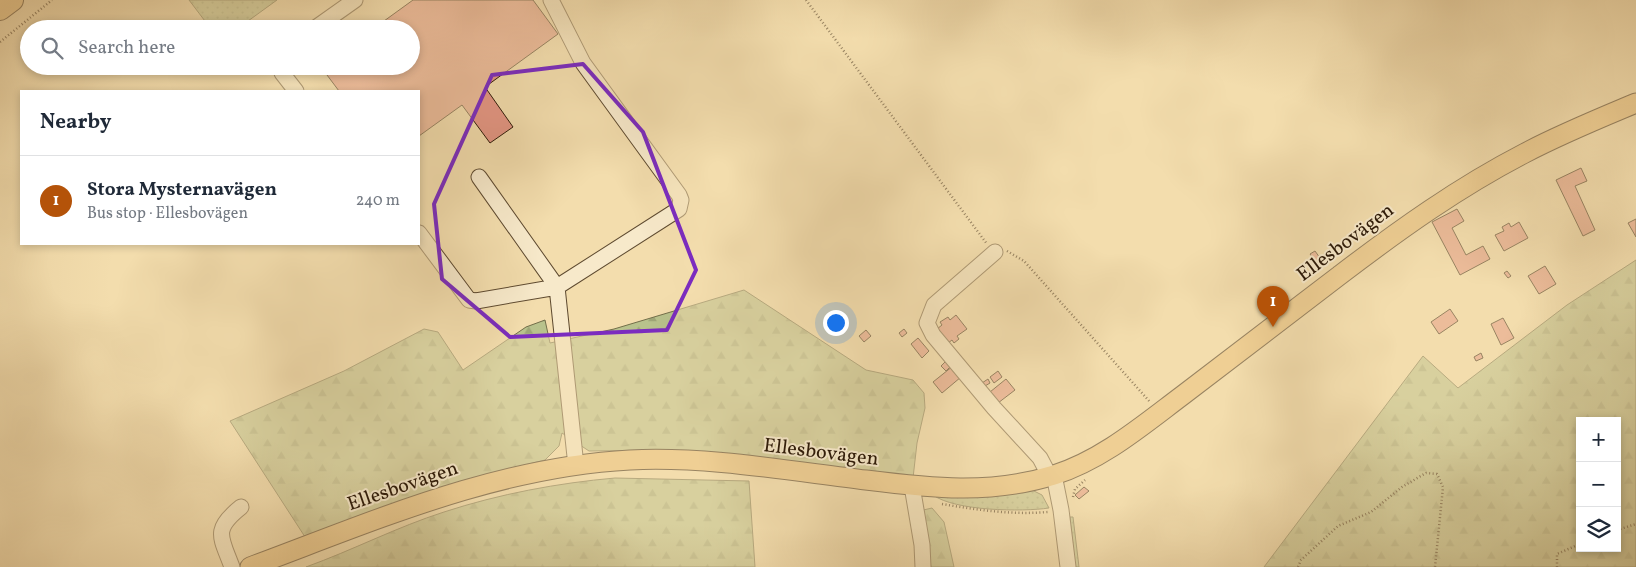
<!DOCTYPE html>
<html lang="en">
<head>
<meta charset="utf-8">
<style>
  :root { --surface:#fff; --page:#f2f2f3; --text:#1f2937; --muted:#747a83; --line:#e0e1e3; --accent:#b45309 }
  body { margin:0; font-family:Vollkorn,serif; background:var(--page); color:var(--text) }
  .controls { position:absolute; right:15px; bottom:15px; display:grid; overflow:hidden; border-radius:0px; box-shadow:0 2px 8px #0003 }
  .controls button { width:45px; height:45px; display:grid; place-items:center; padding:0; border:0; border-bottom:1px solid var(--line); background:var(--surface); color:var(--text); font:25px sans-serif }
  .you { position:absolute; left:835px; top:322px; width:18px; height:18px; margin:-12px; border:4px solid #fff; border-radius:50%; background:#1a73e8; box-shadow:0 0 0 8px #1a73e833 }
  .badge { display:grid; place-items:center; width:32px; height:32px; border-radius:50%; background:var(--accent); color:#fff; font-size:16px; font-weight:700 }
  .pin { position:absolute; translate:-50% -41px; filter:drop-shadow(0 1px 2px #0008) }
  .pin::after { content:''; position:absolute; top:26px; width:18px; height:15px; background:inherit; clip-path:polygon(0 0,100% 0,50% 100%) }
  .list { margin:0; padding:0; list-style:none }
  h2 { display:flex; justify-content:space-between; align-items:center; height:65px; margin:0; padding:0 20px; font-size:21px }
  h2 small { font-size:16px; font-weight:400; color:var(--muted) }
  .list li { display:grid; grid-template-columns:32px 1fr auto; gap:15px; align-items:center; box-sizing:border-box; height:90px; padding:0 20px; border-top:1px solid var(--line) }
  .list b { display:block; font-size:19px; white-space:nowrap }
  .list p { margin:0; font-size:16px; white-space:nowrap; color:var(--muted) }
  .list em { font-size:16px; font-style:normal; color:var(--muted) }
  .icon { flex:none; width:28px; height:28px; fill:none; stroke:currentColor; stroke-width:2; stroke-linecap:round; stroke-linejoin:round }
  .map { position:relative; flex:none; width:1636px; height:567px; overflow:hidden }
  .search { position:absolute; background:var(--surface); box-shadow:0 2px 8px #0003; left:20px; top:20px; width:400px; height:55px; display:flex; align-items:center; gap:12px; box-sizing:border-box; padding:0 18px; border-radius:28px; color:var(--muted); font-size:19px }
  .panel { position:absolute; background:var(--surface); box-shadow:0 2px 8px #0003; left:20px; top:90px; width:400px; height:155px; border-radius:0px }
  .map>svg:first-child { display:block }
</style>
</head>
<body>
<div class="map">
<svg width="1636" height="567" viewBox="0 0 1636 567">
  <defs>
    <pattern id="grass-dots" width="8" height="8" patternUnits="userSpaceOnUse" patternTransform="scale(1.25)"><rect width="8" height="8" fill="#b8c28c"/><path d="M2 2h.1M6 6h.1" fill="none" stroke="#9ea677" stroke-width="1.8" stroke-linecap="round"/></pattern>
    <pattern id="forest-firs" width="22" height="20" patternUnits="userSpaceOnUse" patternTransform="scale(1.25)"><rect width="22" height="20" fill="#b8c28c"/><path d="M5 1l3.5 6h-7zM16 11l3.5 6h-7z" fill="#9ea677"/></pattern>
  </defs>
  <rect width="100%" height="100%" fill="#f3ddad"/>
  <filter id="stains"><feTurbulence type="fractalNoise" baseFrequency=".004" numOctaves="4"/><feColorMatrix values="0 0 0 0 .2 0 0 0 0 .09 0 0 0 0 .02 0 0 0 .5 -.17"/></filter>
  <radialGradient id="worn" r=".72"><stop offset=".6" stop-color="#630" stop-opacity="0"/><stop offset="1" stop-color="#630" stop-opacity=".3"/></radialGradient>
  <path fill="url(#grass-dots)" stroke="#726e4a" d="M 189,0 L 277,0 L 237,29 L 211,29 Z
    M 1032,490 L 1042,495 L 1049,508 C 1022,512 955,511 933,495 Z
    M 1070,517 L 1073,517 L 1079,567 L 1074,567 Z"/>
  <path fill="url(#forest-firs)" stroke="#726e4a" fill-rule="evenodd" d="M 1636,260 L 1636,567 L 1264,567 L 1423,356 L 1458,388 L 1567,305 ZM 1580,421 L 1617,421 L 1617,548 L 1580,548 Z
    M 744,290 L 866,370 L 913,380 L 924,393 L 925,408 L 917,443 L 913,478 L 659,450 L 589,451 L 562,433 L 559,446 L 545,460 L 465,480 L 307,540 L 230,421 L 344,371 L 424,329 L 438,332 L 463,370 L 526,327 L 545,320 L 550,343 L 614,329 Z
    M 615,478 L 749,481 L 755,567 L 306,567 C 353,550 397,527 444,512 C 499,494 558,483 615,478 Z
    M 932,508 L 944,522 L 954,567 L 931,567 L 919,511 Z"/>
  <path fill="#e49684" stroke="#2c1907" d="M 413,0 L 533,0 L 558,34 L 485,87 L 513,127 L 490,143 L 462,105 L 419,136 L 419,91 L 339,91 L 321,67 L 411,66 L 411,29 L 373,29 Z
    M 1581,168 L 1587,181 L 1575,186 L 1595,230 L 1583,236 L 1556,180 Z
    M 1457,209 L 1464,221 L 1452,228 L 1466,255 L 1483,246 L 1490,259 L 1460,275 L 1432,222 Z
    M 1636,219 L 1636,237 L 1628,223 Z
    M 1519,222 L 1528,238 L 1504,251 L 1495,235 L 1504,231 L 1502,227 L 1509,223 L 1511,227 Z
    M 1315,251 L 1320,258 L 1316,262 L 1310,254 Z
    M 1545,266 L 1556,284 L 1539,294 L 1528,276 Z
    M 1507,271 L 1511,276 L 1508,278 L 1504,273 Z
    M 1450,309 L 1458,321 L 1439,334 L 1431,322 Z
    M 956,315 L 967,329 L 957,336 L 959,339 L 954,343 L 952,340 L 948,343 L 937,329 L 942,325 L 940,322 L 948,317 L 950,320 Z
    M 1503,318 L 1514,338 L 1501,345 L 1491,324 Z
    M 904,329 L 907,333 L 902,337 L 899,333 Z
    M 866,330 L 871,336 L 864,342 L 859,336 Z
    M 918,338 L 929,351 L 922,358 L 911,344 Z
    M 1481,353 L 1483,358 L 1476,361 L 1474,357 Z
    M 947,360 L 952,365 L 946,371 L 941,366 Z
    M 953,366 L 961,377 L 942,393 L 933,382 Z
    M 998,371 L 1002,377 L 994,383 L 990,377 Z
    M 988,379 L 990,383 L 985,386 L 982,383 Z
    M 1006,379 L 1015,390 L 998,403 L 990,392 Z
    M 1084,487 L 1089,491 L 1079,499 L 1075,495 Z"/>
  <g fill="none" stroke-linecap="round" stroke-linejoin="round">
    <g stroke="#5e4a30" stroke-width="17">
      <path id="minor" d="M 314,29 L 355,0
        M 281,66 L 282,73 L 296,91
        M 479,177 L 557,287 L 576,466
        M 419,233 L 469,300 L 476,301 L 557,287 L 679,209 L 681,200 L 679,195 L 583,63 L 551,0
        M 995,252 L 934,305 L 927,323 L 933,335 L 994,408 L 1040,458 L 1050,477
        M 1054,475 L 1061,510 L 1068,567
        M 912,486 L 922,545 L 923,567
        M 232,567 C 221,537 212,530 241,507"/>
    </g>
    <g stroke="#2c1907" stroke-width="21">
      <path id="major" d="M 250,567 C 374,521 496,467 630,460 C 706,456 790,471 866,480 C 930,488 991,495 1054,475 C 1102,460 1143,425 1183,395 C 1236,355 1288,315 1340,275 C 1399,230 1459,187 1525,153 C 1561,134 1598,119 1636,103"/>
    </g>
    <g stroke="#2c1907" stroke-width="24">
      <path id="highway" d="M 0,9 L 12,0"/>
    </g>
    <path stroke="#2c1907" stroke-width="2.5" stroke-dasharray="1 2.5" stroke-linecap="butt" d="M 806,0 L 987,244
      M 0,42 L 52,0
      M 1007,251 L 1024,261 L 1150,402
      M 1073,497 L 1075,489 L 1085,480
      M 942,504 C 978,510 1012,515 1048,512
      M 1617,530 L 1636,524
      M 1298,567 L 1301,560 L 1338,526 L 1371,512 L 1402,487 L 1426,473 L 1437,474 L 1443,487 L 1435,567
      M 1557,567 L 1557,554 L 1580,544"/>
    <use href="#minor" stroke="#f7e9ca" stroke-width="15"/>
    <use href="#major" stroke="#eabe76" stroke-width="19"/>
    <use href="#highway" stroke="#eabe76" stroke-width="22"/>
  </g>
  <path d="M0 0H1636V567H0ZM 583,64 L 643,132 L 696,270 L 667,330 L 510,337 L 442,279 L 434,204 L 492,75 Z" fill="#f3ddad" fill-opacity=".55" fill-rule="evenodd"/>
  <path fill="none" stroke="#7b2cbf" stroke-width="4" stroke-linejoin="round" d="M 583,64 L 643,132 L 696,270 L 667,330 L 510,337 L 442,279 L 434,204 L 492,75 Z"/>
  <g text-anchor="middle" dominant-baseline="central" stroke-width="4" stroke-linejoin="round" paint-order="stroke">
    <g font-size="20" fill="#2c1907" stroke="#f7e9ca">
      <text transform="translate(1346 243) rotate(-37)">Ellesbovägen</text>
      <text transform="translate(821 453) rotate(7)">Ellesbovägen</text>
      <text transform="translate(403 487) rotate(-19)">Ellesbovägen</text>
    </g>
  </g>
  <rect width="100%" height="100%" filter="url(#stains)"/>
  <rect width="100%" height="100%" fill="url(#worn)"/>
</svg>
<div class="controls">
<button>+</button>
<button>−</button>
<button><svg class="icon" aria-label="layers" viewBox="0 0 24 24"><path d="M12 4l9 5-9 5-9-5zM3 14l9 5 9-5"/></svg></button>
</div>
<div class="you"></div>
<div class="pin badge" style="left:1273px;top:327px">1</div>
<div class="search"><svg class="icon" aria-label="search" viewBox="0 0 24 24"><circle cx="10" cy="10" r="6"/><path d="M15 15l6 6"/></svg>Search here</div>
<section class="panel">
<h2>Nearby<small></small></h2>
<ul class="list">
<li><span class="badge">1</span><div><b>Stora Mysternavägen</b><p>Bus stop · Ellesbovägen</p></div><em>240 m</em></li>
</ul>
</section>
</div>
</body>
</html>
